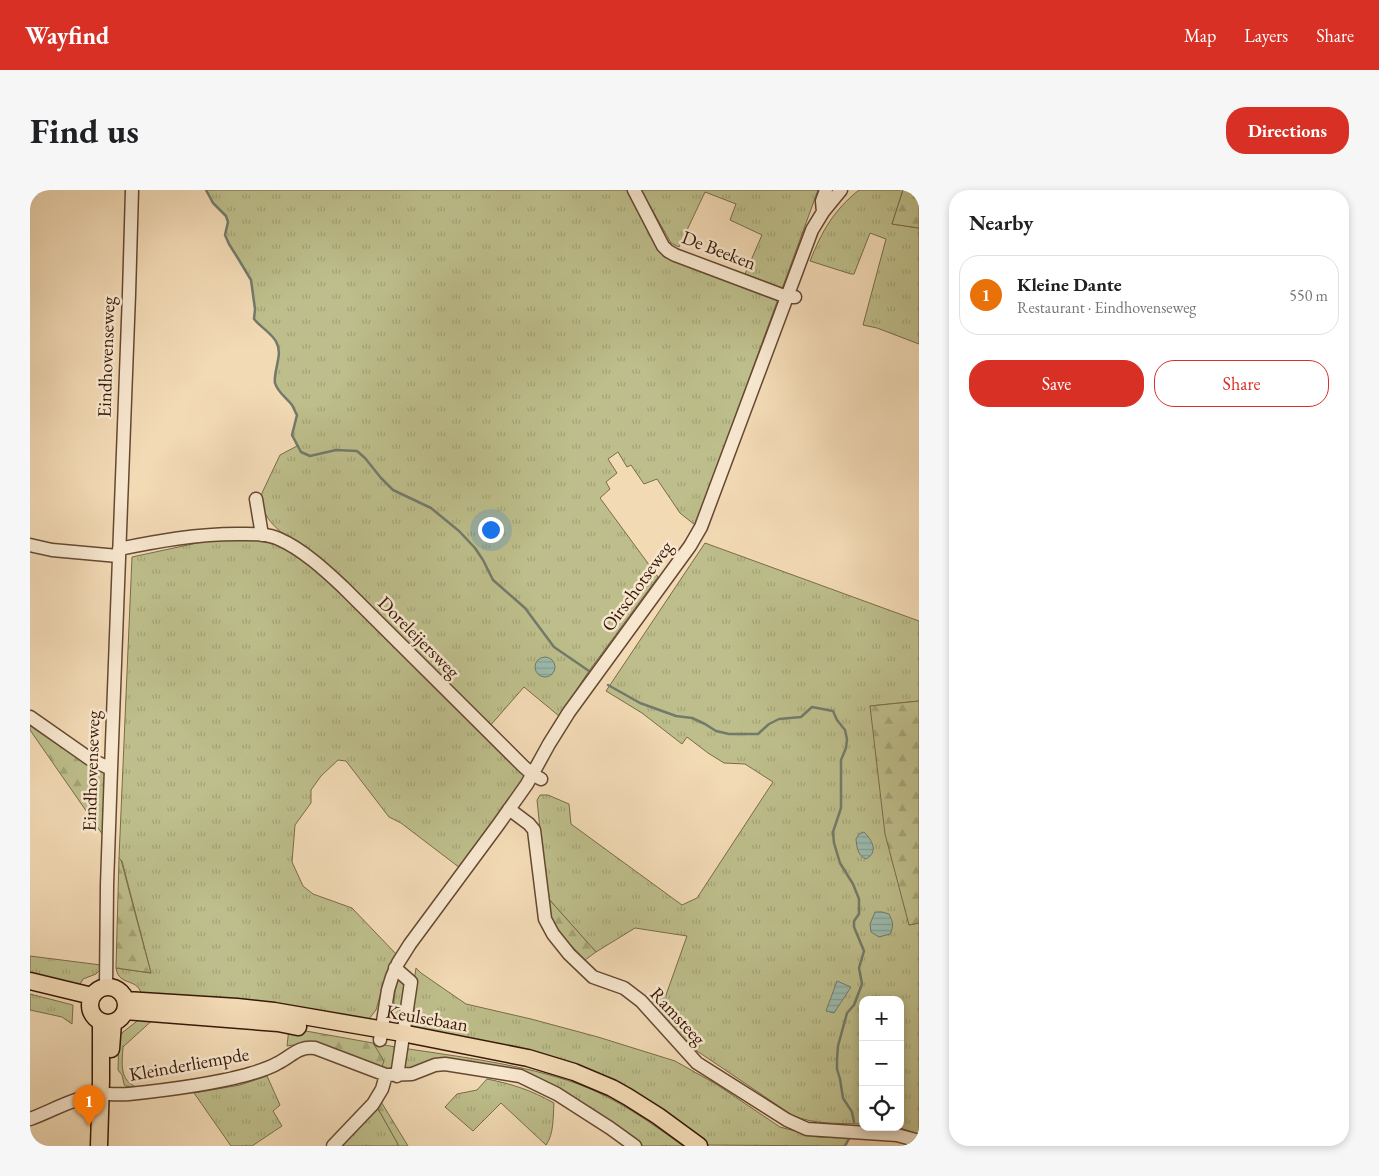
<!DOCTYPE html>
<html lang="en">
<head>
<meta charset="utf-8">
<style>
  :root { --surface:#fff; --page:#f6f6f6; --text:#202124; --muted:#757577; --line:#e0e0e0; --accent:#d93025 }
  body { margin:0; font-family:"EB Garamond",serif; background:var(--page); color:var(--text) }
  .controls { position:absolute; right:15px; bottom:15px; display:grid; overflow:hidden; border-radius:10px; box-shadow:0 2px 8px #0003 }
  .controls button { width:45px; height:45px; display:grid; place-items:center; padding:0; border:0; border-bottom:1px solid var(--line); background:var(--surface); color:var(--text); font:25px sans-serif }
  .you { position:absolute; left:460px; top:339px; width:18px; height:18px; margin:-12px; border:4px solid #fff; border-radius:50%; background:#1a73e8; box-shadow:0 0 0 8px #1a73e833 }
  .badge { display:grid; place-items:center; width:32px; height:32px; border-radius:50%; background:var(--accent); color:#fff; font-size:16px; font-weight:700 }
  .pin { position:absolute; translate:-50% -41px; filter:drop-shadow(0 1px 2px #0008) }
  .pin::after { content:''; position:absolute; top:26px; width:18px; height:15px; background:inherit; clip-path:polygon(0 0,100% 0,50% 100%) }
  .list { margin:0; padding:0; list-style:none }
  h2 { display:flex; justify-content:space-between; align-items:center; height:65px; margin:0; padding:0 20px; font-size:21px }
  h2 small { font-size:16px; font-weight:400; color:var(--muted) }
  .list li { display:grid; grid-template-columns:32px 1fr auto; gap:15px; align-items:center; box-sizing:border-box; height:80px; margin:0 10px 10px; padding:0 10px; border:1px solid var(--line); border-radius:20px }
  .list b { display:block; font-size:19px; white-space:nowrap }
  .list p { margin:0; font-size:16px; white-space:nowrap; color:var(--muted) }
  .list em { font-size:16px; font-style:normal; color:var(--muted) }
  .actions { display:flex; gap:10px; padding:15px 20px }
  .actions a { flex:1; padding:11px 0; border:1px solid var(--accent); border-radius:20px; text-align:center; font-size:18px; color:var(--accent) }
  .actions .main { background:var(--accent); color:#fff }
  .icon { flex:none; width:28px; height:28px; fill:none; stroke:currentColor; stroke-width:2; stroke-linecap:round; stroke-linejoin:round }
  .map { position:relative; flex:none; width:889px; height:956px; overflow:hidden; border-radius:20px }
  header { display:flex; align-items:center; gap:30px; box-sizing:border-box; height:70px; padding:0 25px; background:var(--accent); color:#fff }
  header strong { font-size:24px }
  nav { display:flex; gap:28px; margin-inline-start:auto; font-size:18px }
  .intro { display:flex; align-items:center; justify-content:space-between; box-sizing:border-box; height:120px; padding:0 30px }
  h1 { margin:0; font-size:35px }
  .button { padding:12px 22px; border-radius:20px; background:var(--accent); color:#fff; font-size:18px; font-weight:700 }
  main { display:flex; gap:30px; padding:0 30px }
  aside { flex:1; background:var(--surface); border-radius:20px; box-shadow:0 2px 8px #0003 }
  .map>svg:first-child { display:block }
</style>
</head>
<body>
<header>
<strong>Wayfind</strong>
<nav><a>Map</a><a>Layers</a><a>Share</a></nav>
</header>
<div class="intro"><h1>Find us</h1><a class="button">Directions</a></div>
<main>
<div class="map">
<svg width="889" height="956" viewBox="0 0 889 956">
  <defs>
    <pattern id="grass-tufts" width="24" height="20" patternUnits="userSpaceOnUse" patternTransform="scale(1.25)"><rect width="24" height="20" fill="#bdbe8b"/><path d="M3 7l-1-3M5 7V3M7 7l1-3M15 17l-1-3M17 17v-4M19 17l1-3" fill="none" stroke="#a3a376"/></pattern>
    <pattern id="forest-firs" width="22" height="20" patternUnits="userSpaceOnUse" patternTransform="scale(1.25)"><rect width="22" height="20" fill="#bdbe8b"/><path d="M5 1l3.5 6h-7zM16 11l3.5 6h-7z" fill="#a3a376"/></pattern>
    <pattern id="water-rules" width="6" height="5" patternUnits="userSpaceOnUse" patternTransform="scale(1.25)"><rect width="6" height="5" fill="#9bbbae"/><path d="M0 2.5h6" fill="none" stroke="#86a094"/></pattern>
  </defs>
  <rect width="100%" height="100%" fill="#f2dab5"/>
  <filter id="stains"><feTurbulence type="fractalNoise" baseFrequency=".004" numOctaves="4"/><feColorMatrix values="0 0 0 0 .2 0 0 0 0 .09 0 0 0 0 .02 0 0 0 .5 -.17"/></filter>
  <radialGradient id="worn" r=".72"><stop offset=".6" stop-color="#630" stop-opacity="0"/><stop offset="1" stop-color="#630" stop-opacity=".3"/></radialGradient>
  <path fill="url(#grass-tufts)" stroke="#7a6b49" d="M 176,0 L 597,0 L 634,67 L 748,109 L 669,326 L 665,335 L 650,323 L 627,289 L 614,294 L 601,275 L 597,277 L 588,262 L 578,269 L 587,283 L 576,292 L 580,299 L 570,308 L 628,387 L 559,481 L 529,526 L 494,497 L 459,537 L 291,369 C 284,363 277,358 269,353 C 266,350 262,349 259,347 C 244,339 228,321 232,303 L 250,265 L 267,256 L 262,245 L 267,225 C 265,222 264,218 262,215 C 256,207 248,203 245,193 C 244,186 247,177 248,170 C 253,148 236,143 224,129 L 225,119 L 221,90 L 209,70 L 199,54 L 195,45 L 198,32 L 196,26 L 183,13 Z
    M 611,0 L 788,0 L 752,99 L 715,84 L 732,45 L 700,30 L 706,14 L 675,2 L 649,57 L 641,53 Z
    M 829,0 L 873,0 L 862,34 L 889,38 L 889,154 L 847,138 L 833,135 L 856,49 L 840,43 L 824,84 L 821,84 L 780,71 C 792,41 803,21 829,0 Z
    M 235,349 L 276,368 L 494,585 L 495,590 L 430,678 L 371,633 L 359,627 L 316,571 L 308,570 L 291,586 L 281,600 L 281,613 L 265,635 L 262,672 L 273,696 L 283,704 L 322,718 L 367,765 L 355,788 L 346,820 L 339,829 L 112,808 C 110,786 89,798 86,778 L 121,783 L 92,671 L 89,668 L 102,367 L 181,350 Z
    M 675,353 L 889,431 L 889,511 L 840,516 L 879,735 L 889,733 L 889,944 L 867,937 L 870,937 L 870,810 L 833,810 L 833,934 C 809,933 784,935 762,925 L 667,861 C 648,845 635,824 615,808 L 636,805 L 657,746 L 605,738 L 566,762 L 517,707 L 507,610 L 510,605 L 518,605 L 539,614 L 541,634 L 652,715 L 667,708 L 743,592 L 715,574 L 694,573 L 678,563 L 657,547 L 652,554 L 612,523 L 576,501 Z
    M 0,766 L 71,775 L 71,779 L 66,784 L 53,789 L 48,798 L 0,790 Z
    M 386,778 L 391,783 L 436,814 L 501,829 L 568,847 L 645,871 L 686,894 L 750,937 L 788,947 L 819,947 L 814,956 L 673,955 L 599,905 L 377,838 Z
    M 369,786 L 375,793 L 371,835 C 360,823 364,801 369,786 Z
    M 0,804 L 43,815 L 42,834 L 32,827 L 0,820 Z
    M 127,826 L 93,857 C 92,875 89,890 108,898 L 95,896 L 94,894 L 92,885 L 88,880 L 89,847 L 93,842 L 106,832 L 109,828 Z
    M 343,853 L 366,857 L 363,875 L 359,879 L 351,880 Z
    M 372,858 C 431,867 492,874 548,894 C 586,908 620,932 653,956 L 612,956 L 521,897 L 422,871 L 375,880 L 370,868 Z
    M 237,886 L 250,915 L 243,921 L 252,936 L 222,956 L 201,956 L 164,903 L 210,895 Z
    M 457,889 C 482,894 501,900 524,913 C 523,927 524,944 516,955 L 471,913 L 443,941 L 415,917 L 427,904 L 447,900 Z
    M 346,915 L 369,956 L 308,956 Z"/>
  <path fill="url(#forest-firs)" stroke="#7a6b49" d="M 873,0 L 889,0 L 889,38 L 862,34 Z
    M 889,511 L 889,733 L 879,735 L 855,644 L 840,516 Z
    M 0,532 L 77,585 L 75,648 L 0,540 Z
    M 89,668 L 91,670 L 121,783 L 86,778 Z
    M 517,707 L 566,762 L 555,770 L 528,742 L 521,729 Z
    M 259,838 L 343,853 L 354,871 L 351,880 C 327,871 282,850 257,856 Z
    M 350,910 L 378,956 L 369,956 L 346,915 Z"/>
  <path fill="url(#water-rules)" stroke="#737a6b" d="M505 477a10 10 0 1 1 20 0a10 10 0 1 1-20 0Z
    M 834,642 C 842,650 849,662 836,669 C 827,665 827,657 826,649 L 829,644 Z
    M 845,722 L 852,722 L 859,724 C 863,732 864,736 860,744 L 849,747 L 841,742 L 840,734 Z
    M 807,791 L 821,797 L 804,823 L 796,821 Z"/>
  <g fill="none" stroke-linecap="round" stroke-linejoin="round">
    <path stroke="#737a6b" stroke-width="2.5" d="M 176,0 L 183,13 L 196,26 L 198,32 L 195,45 L 199,54 L 209,70 L 221,90 L 225,119 L 224,129 C 236,143 253,148 248,170 C 247,177 244,186 245,193 C 248,203 256,207 262,215 C 264,218 265,222 267,225 L 262,245 L 271,262 L 280,266 L 306,260 L 327,261 L 335,268 L 351,288 L 363,300 L 401,318 L 429,341 L 445,358 L 453,370 L 463,390 L 495,418 L 524,457 L 559,481
      M 578,495 L 610,513 L 646,526 L 662,528 L 675,534 L 686,541 L 699,544 L 728,544 L 739,534 L 749,529 L 771,527 L 782,517 L 803,521 L 807,530 L 815,540 L 817,549 L 816,558 L 811,570 L 811,618 L 803,642 L 804,653 L 810,673 L 823,694 L 829,709 L 829,724 L 824,731 L 824,737 L 834,761 L 829,778 L 832,794 L 824,815 L 817,823 L 808,856 L 807,869 L 807,879 L 810,889 L 813,908 L 822,922 L 824,932
      M 815,956 L 820,947"/>
    <g stroke="#664832" stroke-width="15">
      <path id="minor" d="M 604,0 L 633,56 L 638,61 L 645,65 L 757,107 L 765,107
        M 793,22 L 792,11 L 796,0
        M 226,309 L 232,345
        M 0,355 L 22,360 L 88,366
        M 89,359 C 128,351 167,344 207,344 C 221,344 236,343 249,349 C 272,359 295,380 313,397 L 493,576 L 502,584 L 511,589
        M 0,527 L 60,569 L 81,579
        M 479,619 L 499,634 L 504,640 L 515,729 L 523,744 L 539,764 L 563,787 L 594,798 L 611,811 L 667,873 L 757,930 L 777,939 L 867,945 L 889,951
        M 365,778 L 381,792 L 367,886
        M 76,797 L 77,695 L 81,579 L 99,104 L 102,0
        M 350,850 L 358,800 L 362,787 L 368,773 L 380,754 L 468,635 L 497,594 L 519,554 L 539,522 L 660,356 L 671,337 L 782,40 L 793,22 L 811,0
        M 0,929 C 22,921 41,909 64,905 C 75,903 87,905 99,904 C 138,900 178,895 216,885 C 226,882 238,879 248,873 C 262,866 268,856 285,858 L 356,885 L 382,884 L 405,875 L 415,874 L 490,886 L 527,904 L 580,938 L 605,956
        M 303,956 L 343,914 L 352,899 L 356,885"/>
    </g>
    <g stroke="#371807" stroke-width="19">
      <path id="major" d="M 0,791 L 62,806
        M60 815a18 18 0 1 1 36 0a18 18 0 1 1-36 0Z
        M 96,810 L 207,817 L 244,821 L 372,843 L 498,868 L 544,882 L 582,898 L 598,907 L 628,926 L 669,956
        M 95,821 L 248,833 L 268,837
        M 81,859 L 83,833
        M 69,956 L 71,891 L 71,832"/>
    </g>
    <use href="#minor" stroke="#f7e7cf" stroke-width="12"/>
    <use href="#major" stroke="#f2dab5" stroke-width="16"/>
  </g>
  <g text-anchor="middle" dominant-baseline="central" stroke-width="5" stroke-linejoin="round" paint-order="stroke">
    <g font-size="19" fill="#371807" stroke="#f7e7cf">
      <text transform="translate(689 60) rotate(21)">De Beeken</text>
      <text transform="translate(76 167) rotate(-88)">Eindhovenseweg</text>
      <text transform="translate(607 396) rotate(-54)">Oirschotseweg</text>
      <text transform="translate(389 447) rotate(45)">Doreleijersweg</text>
      <text transform="translate(61 581) rotate(-88)">Eindhovenseweg</text>
      <text transform="translate(648 826) rotate(47)">Ramsteeg</text>
      <text transform="translate(397 828) rotate(10)">Keulsebaan</text>
      <text transform="translate(159 874) rotate(-10)">Kleinderliempde</text>
    </g>
  </g>
  <rect width="100%" height="100%" filter="url(#stains)"/>
  <rect width="100%" height="100%" fill="url(#worn)"/>
</svg>
<div class="controls">
<button>+</button>
<button>−</button>
<button><svg class="icon" aria-label="locate" viewBox="0 0 24 24"><circle cx="12" cy="12" r="6"/><path d="M12 2v4M12 18v4M2 12h4M18 12h4"/></svg></button>
</div>
<div class="you"></div>
<div class="pin badge" style="left:59px;top:936px;background:#e8710a">1</div>
</div>
<aside>
<h2>Nearby<small></small></h2>
<ul class="list">
<li><span class="badge" style="background:#e8710a">1</span><div><b>Kleine Dante</b><p>Restaurant · Eindhovenseweg</p></div><em>550 m</em></li>
</ul>
<div class="actions"><a class="main">Save</a><a>Share</a></div>
</aside>
</main>
</body>
</html>
